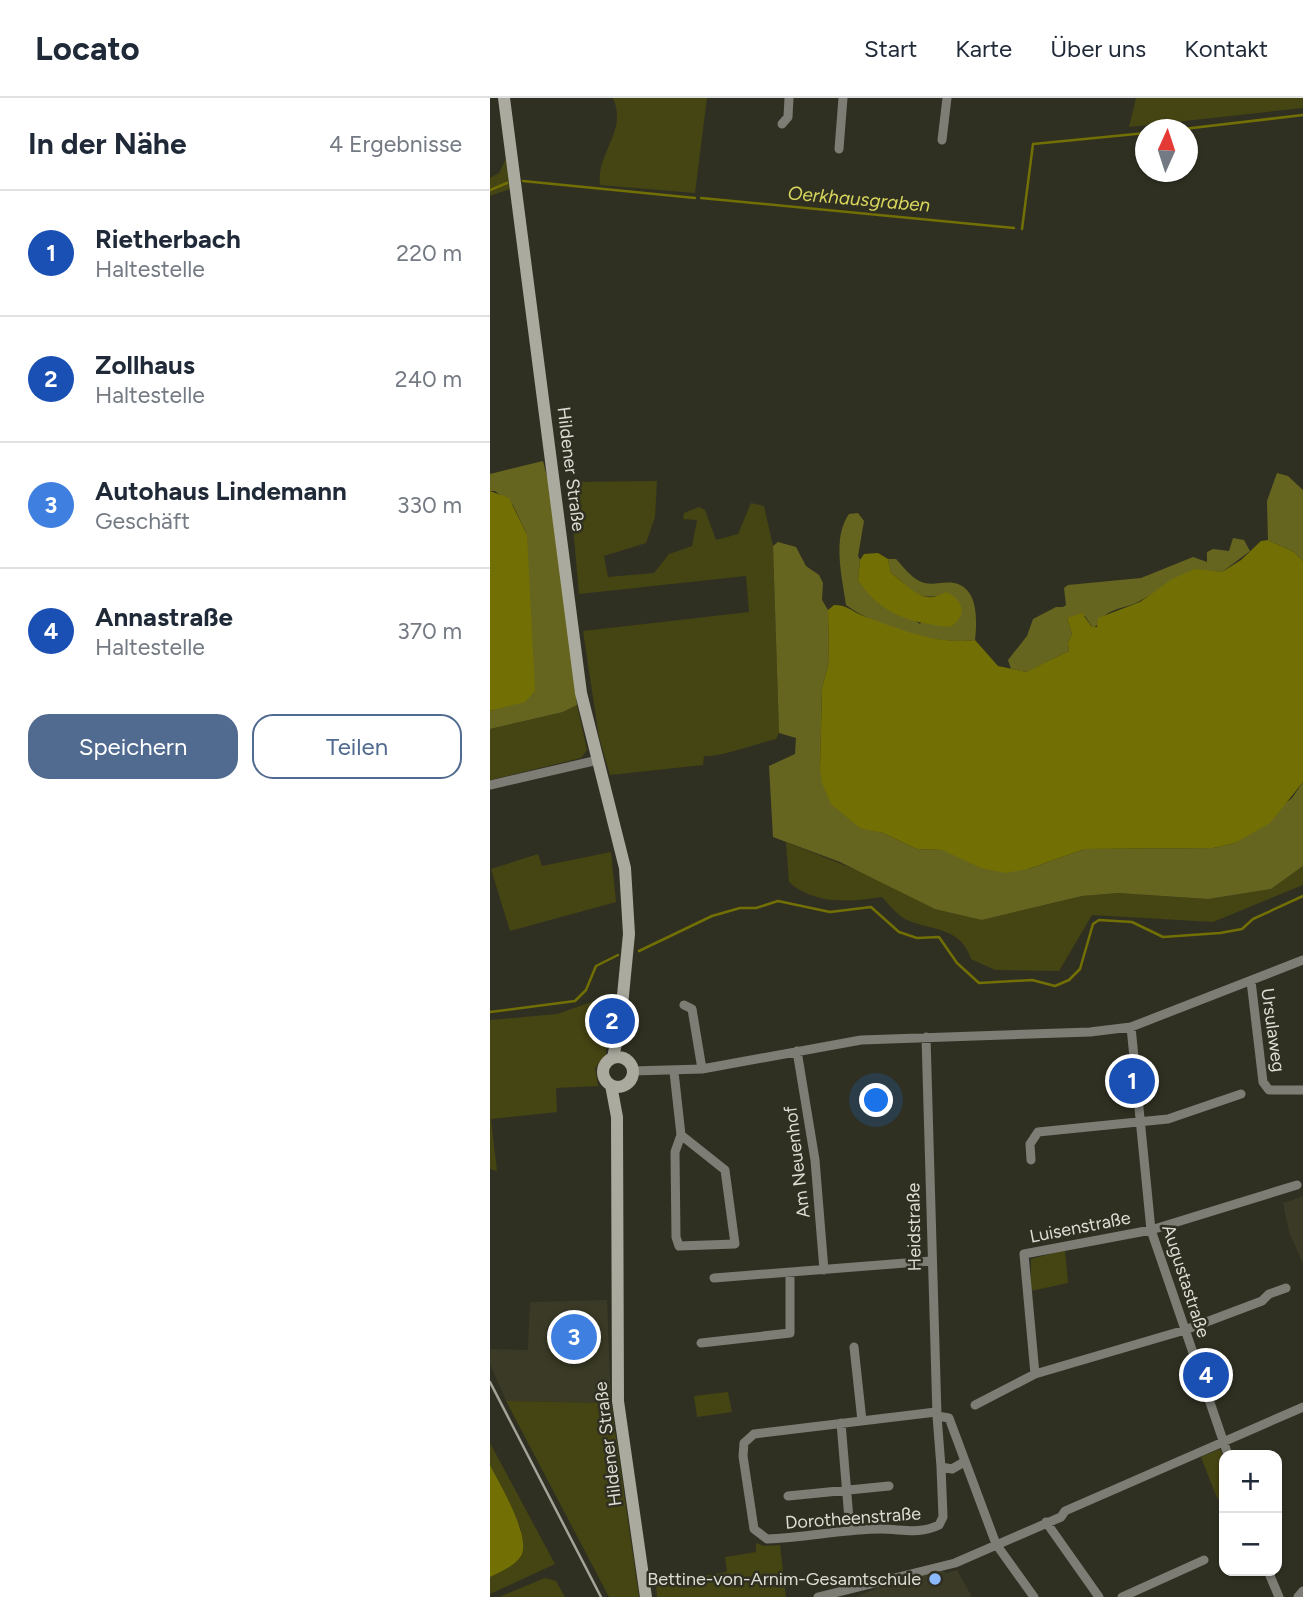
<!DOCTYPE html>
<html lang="de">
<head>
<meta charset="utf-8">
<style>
  :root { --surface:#fff; --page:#f6f6f7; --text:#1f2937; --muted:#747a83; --line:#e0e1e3; --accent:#506a90 }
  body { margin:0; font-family:Figtree,sans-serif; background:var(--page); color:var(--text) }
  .controls { position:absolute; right:21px; bottom:21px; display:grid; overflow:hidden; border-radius:14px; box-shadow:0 2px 5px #0004 }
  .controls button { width:63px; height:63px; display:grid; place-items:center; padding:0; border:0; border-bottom:2px solid var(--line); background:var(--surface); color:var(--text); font:35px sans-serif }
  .compass { position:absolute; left:645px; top:21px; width:63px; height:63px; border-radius:50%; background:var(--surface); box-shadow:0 2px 5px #0004; rotate:3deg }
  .you { position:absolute; left:387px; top:1003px; width:24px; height:24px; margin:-18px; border:5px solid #fff; border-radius:50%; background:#1a73e8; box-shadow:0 0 0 10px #1a73e833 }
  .badge { display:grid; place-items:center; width:46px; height:46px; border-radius:50%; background:var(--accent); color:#fff; font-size:23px; font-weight:700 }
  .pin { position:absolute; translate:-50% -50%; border:4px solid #fff; box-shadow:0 2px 7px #0006 }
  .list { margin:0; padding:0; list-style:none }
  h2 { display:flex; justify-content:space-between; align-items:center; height:91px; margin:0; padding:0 28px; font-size:30px }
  h2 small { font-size:23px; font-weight:400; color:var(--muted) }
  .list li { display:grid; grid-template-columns:46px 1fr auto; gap:21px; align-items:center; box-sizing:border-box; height:126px; padding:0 28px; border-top:2px solid var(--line) }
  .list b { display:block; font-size:26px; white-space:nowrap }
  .list p { margin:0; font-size:23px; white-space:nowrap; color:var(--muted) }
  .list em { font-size:23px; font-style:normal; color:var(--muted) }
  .actions { display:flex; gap:14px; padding:21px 28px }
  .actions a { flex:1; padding:16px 0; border:2px solid var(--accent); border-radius:21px; text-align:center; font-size:24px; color:var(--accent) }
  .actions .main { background:var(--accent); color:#fff }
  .map { position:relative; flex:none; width:813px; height:1499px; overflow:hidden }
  header { display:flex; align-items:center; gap:42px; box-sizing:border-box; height:98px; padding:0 35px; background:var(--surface); border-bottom:2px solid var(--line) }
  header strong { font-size:33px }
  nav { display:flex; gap:38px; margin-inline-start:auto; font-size:24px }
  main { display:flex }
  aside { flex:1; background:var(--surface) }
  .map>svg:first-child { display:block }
</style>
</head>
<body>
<header>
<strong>Locato</strong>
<nav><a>Start</a><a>Karte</a><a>Über uns</a><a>Kontakt</a></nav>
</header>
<main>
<aside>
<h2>In der Nähe<small>4 Ergebnisse</small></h2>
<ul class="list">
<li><span class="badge" style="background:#1a4fb4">1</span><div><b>Rietherbach</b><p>Haltestelle</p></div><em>220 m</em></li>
<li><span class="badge" style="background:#1a4fb4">2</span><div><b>Zollhaus</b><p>Haltestelle</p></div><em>240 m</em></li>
<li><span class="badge" style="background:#3f7fe0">3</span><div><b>Autohaus Lindemann</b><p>Geschäft</p></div><em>330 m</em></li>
<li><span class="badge" style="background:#1a4fb4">4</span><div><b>Annastraße</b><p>Haltestelle</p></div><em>370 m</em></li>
</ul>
<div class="actions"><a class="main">Speichern</a><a>Teilen</a></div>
</aside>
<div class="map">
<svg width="813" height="1499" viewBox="0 0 813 1499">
  <rect width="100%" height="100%" fill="#303022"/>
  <path fill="#3a3a26" d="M 813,1098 L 813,1166 L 799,1134 L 793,1105 Z
    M 117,1202 L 121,1305 L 16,1303 L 0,1266 L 0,1251 L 38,1252 L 40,1204 Z
    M 452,1472 L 456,1475 L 467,1472 L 482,1499 L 365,1499 L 395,1487 Z"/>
  <path fill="#454413" d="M 123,0 L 217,0 L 205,95 L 110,87 C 106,55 138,33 123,0 Z
    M 646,0 L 813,0 L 813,10 L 639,29 Z
    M 16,60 L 20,91 L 0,98 L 0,80 L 9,75 Z
    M 167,383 L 165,419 L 156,445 L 114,458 L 118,479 L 164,475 L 179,456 L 202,448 L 207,422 L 193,421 L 194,415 L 209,409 L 215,412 L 226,442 L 248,436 L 261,405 L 274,408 L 283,448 L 289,635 L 286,641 C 269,645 228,660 214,658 L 213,667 L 120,677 L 109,639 L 93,533 L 259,514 L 256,478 L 89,496 L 79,384 Z
    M 87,607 L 97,652 L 91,660 L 0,682 L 0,631 L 73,614 Z
    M 296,744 L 492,822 L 592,798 L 628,795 L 718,801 L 781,791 L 813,768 L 813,787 L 723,824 L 602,817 L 569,873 L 505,872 L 481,861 C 471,829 443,833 417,822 C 408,818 399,807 392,799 C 361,804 324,807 299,784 Z
    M 121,754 L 126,804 L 20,833 L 1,771 L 48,756 L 52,768 Z
    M 116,899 L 116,957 L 105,970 L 108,988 L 66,990 L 67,1014 L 1,1021 L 7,1073 L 0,1071 L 0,922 L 67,916 Z
    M 575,1152 L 578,1185 L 541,1193 L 541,1161 Z
    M 238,1294 L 242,1314 L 207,1319 L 204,1298 Z
    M 16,1303 L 121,1305 L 149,1499 L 119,1499 Z
    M 0,1345 L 65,1466 L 0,1496 L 0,1479 L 23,1466 L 31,1431 L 0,1367 Z
    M 730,1351 L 734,1363 L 731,1365 L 734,1403 L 727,1400 L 711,1359 Z
    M 266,1445 L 274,1448 L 290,1447 L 296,1499 L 167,1499 L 166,1486 L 237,1474 L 235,1459 L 266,1454 Z
    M 55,1480 L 66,1483 L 75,1499 L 9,1499 Z"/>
  <path fill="#66651f" d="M 53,363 L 61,394 L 87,607 L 73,614 L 0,631 L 0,613 L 35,603 L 37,437 L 23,407 L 5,393 L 0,393 L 0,376 Z
    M 787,375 L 798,378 L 813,392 L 813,463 L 804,454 L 778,442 L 777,403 Z
    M 368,415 L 374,423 L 368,458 L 370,462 L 368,482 L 430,526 L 449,498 C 419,501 424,491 401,475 L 398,461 L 406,461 C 412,467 418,476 426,481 C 438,490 451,483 464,485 C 489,490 487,523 485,542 C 446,547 388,531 356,507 C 352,479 342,440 359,416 Z
    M 743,440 L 754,442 L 760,453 L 732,474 C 691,472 683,484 650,503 C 640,509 623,510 614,518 C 609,523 609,527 603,530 L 595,518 L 577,520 L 582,536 L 578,545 L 579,553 L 537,574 L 521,571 L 518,562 L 537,538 L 543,521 L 566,509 L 573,509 L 576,507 L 574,490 L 578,487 L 651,480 L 703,459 L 717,464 L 717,454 L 723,451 L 739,453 Z
    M 288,444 L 306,449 L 316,468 L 329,477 L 333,485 L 332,502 L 338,512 L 339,564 L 332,590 L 330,670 L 370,729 L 393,735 L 427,751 L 452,752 L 469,757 L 491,770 L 538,771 L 595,751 L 723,750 L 745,745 L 802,700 L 813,684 L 813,768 L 781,791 L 718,801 L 628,795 L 592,798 L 492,822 L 445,811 L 350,764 L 283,739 L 279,668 L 305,656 L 306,640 L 289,635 L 283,448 Z"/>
  <path fill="#726f04" d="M 0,393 L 19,400 L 37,437 L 45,593 L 35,604 L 0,613 Z
    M 778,442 L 804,454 L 813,463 L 813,684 L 780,725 L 745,745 L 723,750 L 595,751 L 538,771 L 516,775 L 491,770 L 452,752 L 427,751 L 393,735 L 370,730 L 341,706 L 332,685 L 330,670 L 332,590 L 339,564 L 338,512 L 344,507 C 358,507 361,513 373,518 C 410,531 445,547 485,542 L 508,568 L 536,574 L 579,553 L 578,545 L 582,536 L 577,520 L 592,515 L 602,529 L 607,529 L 608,520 L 650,504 L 682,481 L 705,471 L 732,474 L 751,462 L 771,443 Z
    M 388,455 L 398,461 L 401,475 C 420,488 431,509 456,494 C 473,502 479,517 460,529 C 420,525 390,516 368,482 L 370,462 L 374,456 Z
    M 0,1367 C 9,1385 42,1439 31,1458 C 25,1468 10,1474 0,1479 Z"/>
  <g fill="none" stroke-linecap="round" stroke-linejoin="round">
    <path stroke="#726f04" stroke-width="2.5" d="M 685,32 L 813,17
      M 33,83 L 205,100
      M 0,92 L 17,85
      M 211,100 L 524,130
      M 532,131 L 543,46 L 656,35
      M 149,853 L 222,818 L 250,810 L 266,810 L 288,803 L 340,814 L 381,809 L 409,834 L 427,840 L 449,839 L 467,865 L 489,885 L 542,882 L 565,888 L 579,882 L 590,871 L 603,826 L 609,822 L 642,824 L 673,839 L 730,835 L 752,831 L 763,821 L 813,798
      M 0,914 L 85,903 L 96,892 L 106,868 L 128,857"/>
    <path stroke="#7d7d76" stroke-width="9" d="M 292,26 L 298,19 L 299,0
      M 452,42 L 457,0
      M 349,51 L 353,0
      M 0,687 L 108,662
      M 761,883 L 773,984 L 779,992 L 813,992
      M 194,907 L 202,911 L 212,971
      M 641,929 L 661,1132 L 738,1357
      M 436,939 L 447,1318 L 459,1320 L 506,1446 L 544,1499
      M 307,953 L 325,1062 L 334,1172
      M 142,973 L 212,971 L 371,942 L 600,934 L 641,929 L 813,862
      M 184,974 L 191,1037 L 185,1054 L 186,1139 L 189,1148 L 245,1146 L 235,1072 L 191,1037
      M 541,1062 L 540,1046 L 548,1034 L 678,1021 L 751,996
      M 224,1180 L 441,1163
      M 211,1245 L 300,1235 L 300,1176
      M 364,1249 L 372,1323
      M 545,1276 L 534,1156 L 661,1132 L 807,1087
      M 485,1307 L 545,1276 L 695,1232 L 772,1203 L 779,1196 L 796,1190
      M 446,1314 L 264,1336 L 254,1345 L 253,1358 L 264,1431 L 277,1441 C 315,1440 353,1431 391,1431 C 412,1431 429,1437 449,1427 L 453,1419 L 451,1369
      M 447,1318 L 451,1369 L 462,1371 L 474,1364
      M 351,1325 L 360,1433
      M 298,1398 L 399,1388
      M 556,1424 L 609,1499
      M 778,1473 L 789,1499
      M 328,1499 L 465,1465 L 571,1419 L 575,1413 L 813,1309
      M 632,1499 L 714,1462
      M 808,1499 L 813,1493"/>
    <path stroke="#aaaa9f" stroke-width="12" d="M 14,0 L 91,595 L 135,770 L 139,836 L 130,928 L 123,959
      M113 974a15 15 0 1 1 30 0a15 15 0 1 1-30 0Z
      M 121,987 L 127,1019 L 128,1303 L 156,1499"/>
    <path stroke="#a4a49a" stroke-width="2.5" d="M 0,1284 L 111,1499"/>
  </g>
  <circle fill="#8cb9fc" stroke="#303022" stroke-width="2.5" cx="445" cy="1481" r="7"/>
  <g text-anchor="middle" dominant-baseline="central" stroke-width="5" stroke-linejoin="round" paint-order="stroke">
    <g font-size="18" fill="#ddddd5" stroke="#303022">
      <text transform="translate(81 371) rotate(83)">Hildener Straße</text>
      <text transform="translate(783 932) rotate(82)">Ursulaweg</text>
      <text transform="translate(307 1064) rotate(-97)">Am Neuenhof</text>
      <text transform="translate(424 1129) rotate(-91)">Heidstraße</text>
      <text transform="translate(590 1129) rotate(-11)">Luisenstraße</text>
      <text transform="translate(696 1183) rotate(72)">Augustastraße</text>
      <text transform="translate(118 1346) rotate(-97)">Hildener Straße</text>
      <text transform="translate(363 1420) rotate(-4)">Dorotheenstraße</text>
    </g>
    <g font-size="18" fill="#ddddd5" stroke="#303022" text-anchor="end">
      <text x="431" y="1481">Bettine-von-Arnim-Gesamtschule</text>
    </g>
    <g font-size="19" font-style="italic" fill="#d8d55d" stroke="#303022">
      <text transform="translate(369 101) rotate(5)">Oerkhausgraben</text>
    </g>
  </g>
</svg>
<div class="controls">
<button>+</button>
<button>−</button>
</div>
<svg class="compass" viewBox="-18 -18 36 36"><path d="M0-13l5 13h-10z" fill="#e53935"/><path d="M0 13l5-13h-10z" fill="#747a83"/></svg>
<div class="you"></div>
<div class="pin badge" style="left:642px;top:983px;background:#1a4fb4">1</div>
<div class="pin badge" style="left:122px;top:923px;background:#1a4fb4">2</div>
<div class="pin badge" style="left:84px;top:1239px;background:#3f7fe0">3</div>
<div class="pin badge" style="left:716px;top:1277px;background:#1a4fb4">4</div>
</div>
</main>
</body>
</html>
